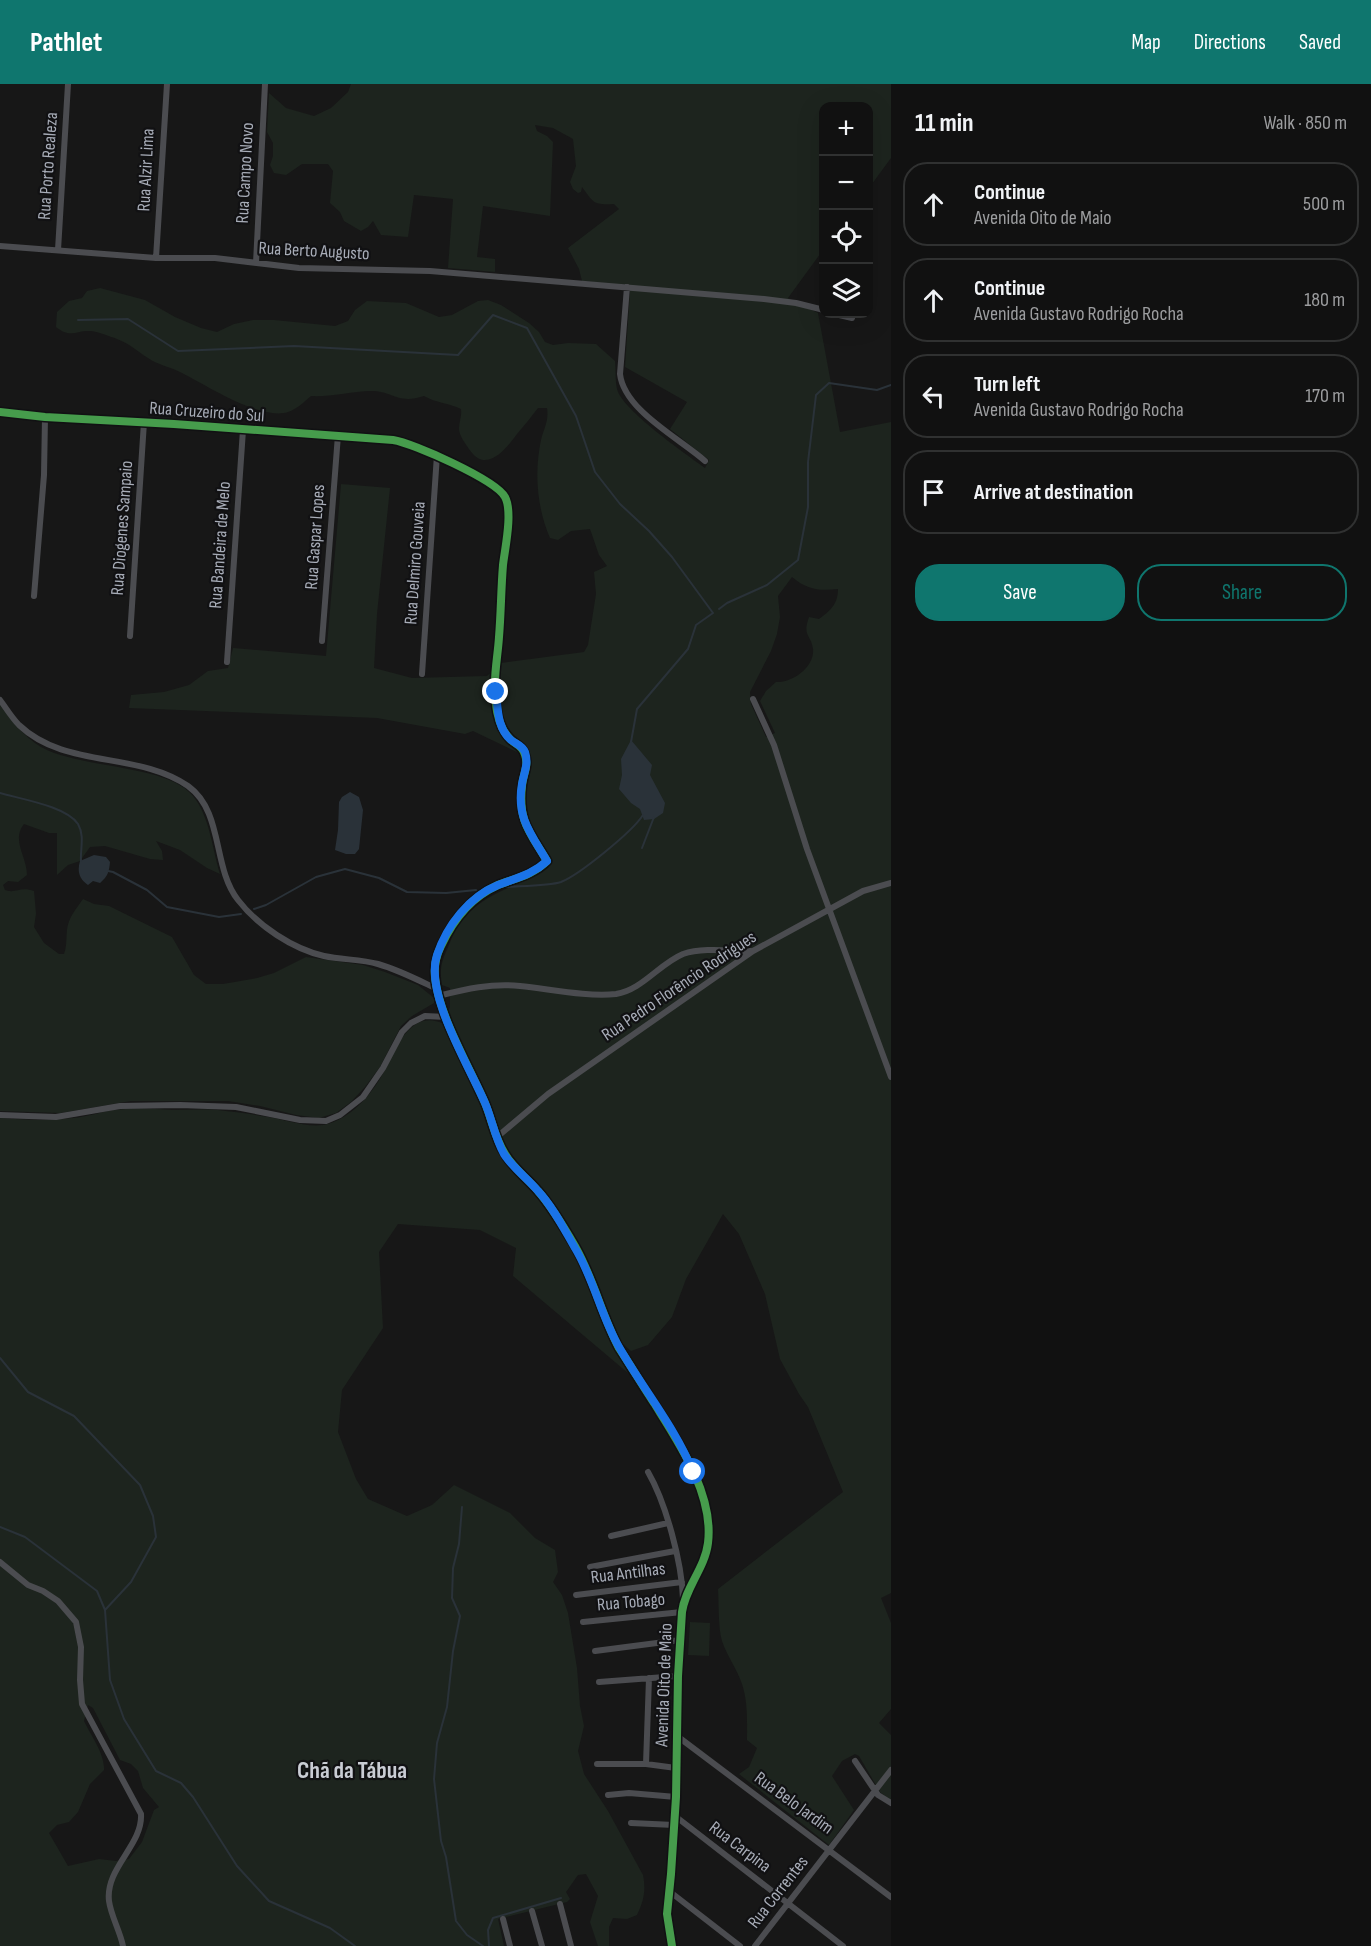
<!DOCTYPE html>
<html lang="en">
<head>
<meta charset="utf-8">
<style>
  :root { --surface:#111; --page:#1a1a1a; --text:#f1f3f6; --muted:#9c9d9f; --line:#303131; --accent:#0f766e }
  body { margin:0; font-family:"Sofia Sans Condensed",sans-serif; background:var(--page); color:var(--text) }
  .controls { position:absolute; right:18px; top:18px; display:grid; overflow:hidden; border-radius:12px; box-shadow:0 6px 24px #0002 }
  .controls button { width:54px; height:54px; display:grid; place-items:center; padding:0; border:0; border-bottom:2px solid var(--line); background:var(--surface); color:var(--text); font:30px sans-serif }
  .stop { position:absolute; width:18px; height:18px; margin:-14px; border:4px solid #1a73e8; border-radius:50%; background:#fff }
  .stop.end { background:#1a73e8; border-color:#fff; box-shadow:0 2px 6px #0008 }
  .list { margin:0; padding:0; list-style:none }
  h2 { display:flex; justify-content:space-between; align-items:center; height:78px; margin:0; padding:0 24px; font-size:26px }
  h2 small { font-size:20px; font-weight:400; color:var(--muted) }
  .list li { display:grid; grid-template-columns:39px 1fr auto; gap:18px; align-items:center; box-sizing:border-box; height:84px; margin:0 12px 12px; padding:0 12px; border:2px solid var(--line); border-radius:24px }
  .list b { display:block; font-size:22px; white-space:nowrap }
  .list p { margin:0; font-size:20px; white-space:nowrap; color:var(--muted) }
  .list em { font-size:20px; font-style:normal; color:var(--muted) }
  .actions { display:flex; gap:12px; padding:18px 24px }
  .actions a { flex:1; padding:14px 0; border:2px solid var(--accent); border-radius:24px; text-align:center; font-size:21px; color:var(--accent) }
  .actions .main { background:var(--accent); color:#fff }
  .icon { flex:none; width:33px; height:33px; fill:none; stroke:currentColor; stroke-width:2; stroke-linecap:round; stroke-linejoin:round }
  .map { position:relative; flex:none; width:891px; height:1862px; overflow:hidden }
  header { display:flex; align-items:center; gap:36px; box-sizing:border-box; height:84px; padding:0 30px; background:var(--accent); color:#fff }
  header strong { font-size:28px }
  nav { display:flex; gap:33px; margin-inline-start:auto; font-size:21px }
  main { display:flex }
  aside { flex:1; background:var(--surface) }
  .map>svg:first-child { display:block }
</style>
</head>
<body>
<header>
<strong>Pathlet</strong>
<nav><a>Map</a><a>Directions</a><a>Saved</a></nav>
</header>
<main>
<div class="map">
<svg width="891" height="1862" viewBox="0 0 891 1862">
  <rect width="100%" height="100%" fill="#171717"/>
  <path fill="#1d241e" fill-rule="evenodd" d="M 351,0 L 891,0 L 891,74 L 869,104 L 868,22 L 824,22 L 823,166 L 788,214 L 818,229 L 840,348 L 891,338 L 891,1509 L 881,1514 L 891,1539 L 891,1625 L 879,1639 L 891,1651 L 891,1717 L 880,1708 L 859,1672 L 855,1670 L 842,1677 L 832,1692 L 854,1726 L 829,1761 L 739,1690 L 749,1683 L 757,1664 L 747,1656 C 747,1637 748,1618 742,1600 C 737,1585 727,1572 722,1557 C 718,1543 719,1521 718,1505 L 843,1408 L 808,1323 L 799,1310 L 780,1275 L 765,1210 L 739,1150 L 723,1130 L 686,1195 L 672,1233 L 648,1261 L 631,1267 L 606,1245 L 628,1289 L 513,1192 L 516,1164 L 480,1146 L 398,1140 L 379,1168 L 383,1244 L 342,1306 L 338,1348 L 356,1395 L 368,1415 L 407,1432 L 432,1421 L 454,1401 L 510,1429 L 535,1454 L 555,1466 L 558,1488 L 553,1498 L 562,1511 L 568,1529 L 577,1584 L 580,1622 L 584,1642 L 578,1667 L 584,1690 L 608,1727 L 643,1791 C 646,1806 644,1817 637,1831 L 627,1835 L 613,1834 L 609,1843 L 609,1862 L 598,1862 L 590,1838 L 598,1812 L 586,1790 L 578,1791 L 566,1808 L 570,1815 L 567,1818 L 498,1835 L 504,1862 L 0,1862 L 0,1034 C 24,1036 49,1037 73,1034 C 87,1033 100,1028 113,1026 C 133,1024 153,1025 173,1026 C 188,1026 203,1025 218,1026 C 235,1028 252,1030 268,1033 C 288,1036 312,1046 331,1039 C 351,1032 367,1015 378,998 C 394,974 406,922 444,940 L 450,923 L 450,904 L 442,901 C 439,883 442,877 449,861 C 468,810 508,809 549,783 L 527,752 L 521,733 L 524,676 L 523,671 L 473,647 L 465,650 L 377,634 L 129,624 L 131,611 L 164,608 L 189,601 L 208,587 L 228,584 L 233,564 L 326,572 L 341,400 L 390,404 L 377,530 L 374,584 L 412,594 L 487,592 L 501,579 L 584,568 L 588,561 L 596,510 L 594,488 L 607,482 L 599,471 L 590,445 L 571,447 L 558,456 L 550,454 C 537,424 534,389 541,356 C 544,344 549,337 547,324 L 538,324 C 531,333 524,342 517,350 C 506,365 486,391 469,365 C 465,359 459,352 459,344 C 459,338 462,332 461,325 C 449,319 436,319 424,312 C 396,321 394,306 368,307 C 349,308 330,313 311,312 C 304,318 297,325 288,328 C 261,337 206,301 182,289 C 171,283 158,281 148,274 C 137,267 130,260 117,255 C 109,252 99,248 91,247 C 75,246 71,255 56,243 L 57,228 L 69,217 L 82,214 L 87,207 L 100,204 L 145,216 L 175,233 L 201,244 L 217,248 L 234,240 L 253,236 L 274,236 L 335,242 L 348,237 L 355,226 L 367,217 L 406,219 L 439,233 L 452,231 L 478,217 L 488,216 L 501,221 L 529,239 L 539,248 L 545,258 L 553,261 L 568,259 L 596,260 L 615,277 C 616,286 615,296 617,305 C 622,326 686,370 705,384 L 709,376 L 670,345 L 687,318 L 625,283 L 630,207 L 625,201 L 582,197 L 579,185 L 568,164 L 619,125 L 614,120 C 593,121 594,119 582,103 L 581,108 L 578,109 L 573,105 L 570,98 L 576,82 L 573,55 L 553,44 L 535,41 L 537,47 L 547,52 L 553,58 L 550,132 L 483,122 L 477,173 L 495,175 L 495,188 L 448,184 L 453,115 L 414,111 L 408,153 L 381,151 L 373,137 L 368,143 L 361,147 L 344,137 L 340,128 L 330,119 L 333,87 L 328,80 L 302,80 L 286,91 L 274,89 L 270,81 L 273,72 L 273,59 L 267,48 L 269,9 L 286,24 L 314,32 L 331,24 L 348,8 ZM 792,493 C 807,506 820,507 838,505 C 838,520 831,526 819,535 L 809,533 C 802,553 811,550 813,565 C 815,583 792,599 776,598 L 766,607 L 760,617 L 775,649 L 766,653 L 751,620 L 750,608 L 771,567 L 777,550 L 780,533 L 778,512 ZM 88,1621 L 93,1624 L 120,1676 L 131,1680 L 138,1687 L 143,1704 L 159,1723 L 154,1726 L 142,1758 L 129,1775 L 116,1777 L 99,1775 L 68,1782 L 49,1749 L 57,1741 L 69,1738 L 78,1728 L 90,1700 L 104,1686 C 105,1670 91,1652 84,1637 Z
    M 0,621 C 12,637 23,652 41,663 C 80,685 167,680 193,712 C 210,733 212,764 220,790 L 207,784 L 180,766 L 156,757 L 162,767 L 163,776 L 150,775 L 105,762 L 90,763 L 80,777 L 68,781 L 57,791 L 57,749 L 49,749 L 24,740 C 11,756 27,773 27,791 L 18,798 L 8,797 L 3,801 L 5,806 C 16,810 20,802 34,807 L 36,830 L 34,843 L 44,859 L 59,870 L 64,870 C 67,862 66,855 67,846 C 68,834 76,825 83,815 L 94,820 L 109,822 L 172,853 L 194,891 L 206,900 L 223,900 L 257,894 L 274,889 L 306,873 L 363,881 L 385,888 L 418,901 L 434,914 L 434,919 L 412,932 L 401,942 L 380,983 L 365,1003 L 351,1018 L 336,1029 L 319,1034 L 296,1031 L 260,1022 L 228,1017 L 131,1017 L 61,1029 L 0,1027 Z
    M 690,1538 L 710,1539 L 709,1572 L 688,1571 Z"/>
  <path fill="#2a3239" d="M 631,656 L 652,681 L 650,691 L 665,719 L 663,729 L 654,735 L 644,736 L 640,725 L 631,719 L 619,705 L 622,691 L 621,675 Z
    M 350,708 L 359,713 L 363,726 L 359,765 L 355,770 L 346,770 L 335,766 L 338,746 L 339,718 L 342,713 Z
    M 94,771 L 106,773 L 110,778 C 109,788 108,792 100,799 L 93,797 L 88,801 C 79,795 77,787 80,777 Z"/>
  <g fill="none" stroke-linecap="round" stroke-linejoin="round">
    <path stroke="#2a3239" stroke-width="2" d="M 78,236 L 128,235 L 178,267 L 294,262 L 458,271 L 493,231 L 527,244 L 576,332 L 595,388 L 620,420 L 649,447 L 672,473 L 713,529 L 696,541 L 688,565 L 637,625 L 631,658
      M 719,525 L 727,519 L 767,501 L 798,476 L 808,423 L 808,378 L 816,311 L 829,299 L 877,306 L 891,301
      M 0,709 C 20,715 66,722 78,740 C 85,752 80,766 81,777
      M 642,764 L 654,733
      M 108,787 L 113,788 L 147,806 L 167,823 L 219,833 L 241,830
      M 506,803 C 519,802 549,802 561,798 C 579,791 632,748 643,731
      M 254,825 L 266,821 L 316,793 L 345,785 L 379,794 L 407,808 L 446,809 L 476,806
      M 0,1274 L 28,1308 L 74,1332 L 140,1401 L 153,1432 L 156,1453 L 131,1498 L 105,1526
      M 462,1423 L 459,1460 L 453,1484 L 452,1514 L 460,1532 L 453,1567 L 447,1623 L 437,1659 L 434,1695 L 441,1757 L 446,1773 L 456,1837 L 467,1851 L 483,1862
      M 0,1443 L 25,1453 L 97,1507 L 105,1526 L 110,1596 L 124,1635 L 156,1687 L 181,1699 L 193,1713 L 237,1782 L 269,1817 L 330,1844 L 355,1862
      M 489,1862 L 488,1846 L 493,1834 L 561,1814"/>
    <path stroke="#4b4c50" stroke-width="6" d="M 0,162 L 156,174 L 215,174 L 299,184 L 430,187 L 764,215 L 796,219 L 824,226
      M 58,166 L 68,0
      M 156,174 L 167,0
      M 256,179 L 265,0
      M 627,203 L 620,290 C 624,326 679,354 705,377
      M 835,230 L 852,234
      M 0,328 L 45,333 L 174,340 L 393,356 C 413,359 496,396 505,413 C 513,428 505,464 503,481 C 501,505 501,529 499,553 C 498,569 495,584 495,599 C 495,617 496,641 510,655 C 516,661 523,662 525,671 C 529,682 523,690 522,702 C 518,738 530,748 547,777 C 533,791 516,794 498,801 C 471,813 453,836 441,862 C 436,872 434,882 435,893 C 438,930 470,984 485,1019 C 492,1036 495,1055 505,1070 C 513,1084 528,1095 538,1107 C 553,1124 565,1145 576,1164 C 594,1196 602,1232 619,1264 C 631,1282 642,1301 654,1319 C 679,1359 714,1410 708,1459 C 705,1484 685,1504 682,1528 L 678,1592 L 676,1713 L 671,1790 L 667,1830 L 672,1862
      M 34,512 L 44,391 L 45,333
      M 130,552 L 144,338
      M 322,557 L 338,351
      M 227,578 L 243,346
      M 422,590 L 437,371
      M 753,615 L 774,661 L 807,765 L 891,993
      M 0,616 C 6,624 12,634 19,641 C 65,685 137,667 188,702 C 224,728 212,783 238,816 C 258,842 293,865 324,872 C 342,876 361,875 378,880 C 399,886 418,896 437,905
      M 438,912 C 466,905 491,899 520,902 C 550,905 586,913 616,910 C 642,906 659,880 683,870 C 703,863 730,867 751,867
      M 0,1031 L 56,1033 L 120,1022 L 180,1021 L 236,1023 L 300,1036 L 326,1037 L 340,1031 L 363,1013 L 383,984 L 402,948 L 411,939 L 425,932 L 446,933
      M 497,1053 L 548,1010 L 753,867 L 863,807 L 891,799
      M 648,1388 C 666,1419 682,1479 683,1515
      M 611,1452 L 668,1439
      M 0,1478 L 28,1501 L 43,1507 L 58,1517 L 76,1538 L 81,1563 L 80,1596 L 82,1620 L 141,1730 C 143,1761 105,1784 109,1817 C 111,1832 120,1847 123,1862
      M 590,1483 L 675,1467
      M 576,1511 L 682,1498
      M 583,1538 L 682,1528
      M 595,1567 L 680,1556
      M 599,1598 L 678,1592
      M 677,1652 L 891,1813
      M 855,1677 L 878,1711 L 891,1719
      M 597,1680 L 646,1680 L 676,1684
      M 646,1680 L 649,1594
      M 608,1711 L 629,1709 L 676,1713
      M 675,1732 L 843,1862
      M 631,1739 L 674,1741
      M 669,1807 L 740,1862
      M 560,1820 L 571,1862
      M 532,1827 L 542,1862
      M 503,1835 L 510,1862
      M 755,1862 L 891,1686"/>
    <g stroke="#111113" stroke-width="11">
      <path id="cycleway" d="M 0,328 L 45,333 L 174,340 L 393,356 C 413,359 496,396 505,413 C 513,428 505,464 503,481 C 501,505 501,529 499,553 C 498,569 495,584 495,599 C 495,617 496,641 510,655 C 516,661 523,662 525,671 C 529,682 523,690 522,702 C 518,738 530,748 547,777 C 533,791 516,794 498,801 C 471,813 453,836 441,862 C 436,872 434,882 435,893 C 438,930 470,984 485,1019 C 492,1036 495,1055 505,1070 C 513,1084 528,1095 538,1107 C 553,1124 565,1145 576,1164 C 594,1196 602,1232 619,1264 C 631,1282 642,1301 654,1319 C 679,1359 714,1410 708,1459 C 705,1484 685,1504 682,1528 L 678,1592 L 676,1713 L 671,1790 L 667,1830 L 672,1862"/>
    </g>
    <use href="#cycleway" stroke="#469c4c" stroke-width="8"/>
  </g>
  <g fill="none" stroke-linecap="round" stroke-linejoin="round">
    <path stroke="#1a73e8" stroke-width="8" d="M 496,608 C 498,625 497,644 511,656 C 516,660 522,661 525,668 C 529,680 524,688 522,700 C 516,733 531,750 547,777 C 532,791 516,794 498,801 C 469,813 447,841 437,871 C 424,909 469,982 485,1019 C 492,1035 495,1054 504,1070 C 513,1084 527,1094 538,1107 C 553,1123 564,1145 575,1164 C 594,1195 601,1232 619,1263 C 643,1305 675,1343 693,1388"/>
  </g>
  <g text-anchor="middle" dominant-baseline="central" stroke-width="4.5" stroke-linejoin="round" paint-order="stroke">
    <g font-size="18" fill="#a8adb8" stroke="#111113">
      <text transform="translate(48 82) rotate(-86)">Rua Porto Realeza</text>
      <text transform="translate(146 86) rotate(-87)">Rua Alzir Lima</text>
      <text transform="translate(245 89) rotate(-87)">Rua Campo Novo</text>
      <text transform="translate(314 167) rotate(3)">Rua Berto Augusto</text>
      <text transform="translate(207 328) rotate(4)">Rua Cruzeiro do Sul</text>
      <text transform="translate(122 444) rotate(-86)">Rua Diogenes Sampaio</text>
      <text transform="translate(315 453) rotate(-86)">Rua Gaspar Lopes</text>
      <text transform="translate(220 461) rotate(-86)">Rua Bandeira de Melo</text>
      <text transform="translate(415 479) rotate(-86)">Rua Delmiro Gouveia</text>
      <text transform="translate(679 902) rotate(-34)">Rua Pedro Florêncio Rodrigues</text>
      <text transform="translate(628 1489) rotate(-7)">Rua Antilhas</text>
      <text transform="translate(631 1518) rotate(-5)">Rua Tobago</text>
      <text transform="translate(664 1601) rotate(-88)">Avenida Oito de Maio</text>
      <text transform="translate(794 1719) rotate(36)">Rua Belo Jardim</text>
      <text transform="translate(740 1763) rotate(37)">Rua Carpina</text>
      <text transform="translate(778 1808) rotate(-52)">Rua Correntes</text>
    </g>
    <g font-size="24" font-weight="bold" fill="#c9ccd4" stroke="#111113">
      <text x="352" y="1686">Chã da Tábua</text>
    </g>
  </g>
</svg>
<div class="controls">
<button>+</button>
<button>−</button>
<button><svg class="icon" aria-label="locate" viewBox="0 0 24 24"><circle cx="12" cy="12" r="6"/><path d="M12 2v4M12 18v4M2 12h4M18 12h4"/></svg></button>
<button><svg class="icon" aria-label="layers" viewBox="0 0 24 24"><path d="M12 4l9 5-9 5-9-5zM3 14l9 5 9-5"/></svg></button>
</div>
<div class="stop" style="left:693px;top:1388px"></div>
<div class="stop end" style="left:496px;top:608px"></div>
</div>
<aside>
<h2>11 min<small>Walk · 850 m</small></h2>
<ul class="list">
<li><svg class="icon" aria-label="ahead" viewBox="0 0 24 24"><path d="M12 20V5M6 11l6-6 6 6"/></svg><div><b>Continue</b><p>Avenida Oito de Maio</p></div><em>500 m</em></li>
<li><svg class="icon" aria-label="ahead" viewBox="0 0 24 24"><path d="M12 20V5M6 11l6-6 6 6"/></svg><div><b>Continue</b><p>Avenida Gustavo Rodrigo Rocha</p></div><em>180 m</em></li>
<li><svg class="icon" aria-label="left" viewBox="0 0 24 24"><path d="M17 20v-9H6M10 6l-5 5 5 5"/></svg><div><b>Turn left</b><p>Avenida Gustavo Rodrigo Rocha</p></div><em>170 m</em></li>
<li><svg class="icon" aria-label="arrive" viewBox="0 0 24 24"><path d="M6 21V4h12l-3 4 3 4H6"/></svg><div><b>Arrive at destination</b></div></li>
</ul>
<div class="actions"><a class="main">Save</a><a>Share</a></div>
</aside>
</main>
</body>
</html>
